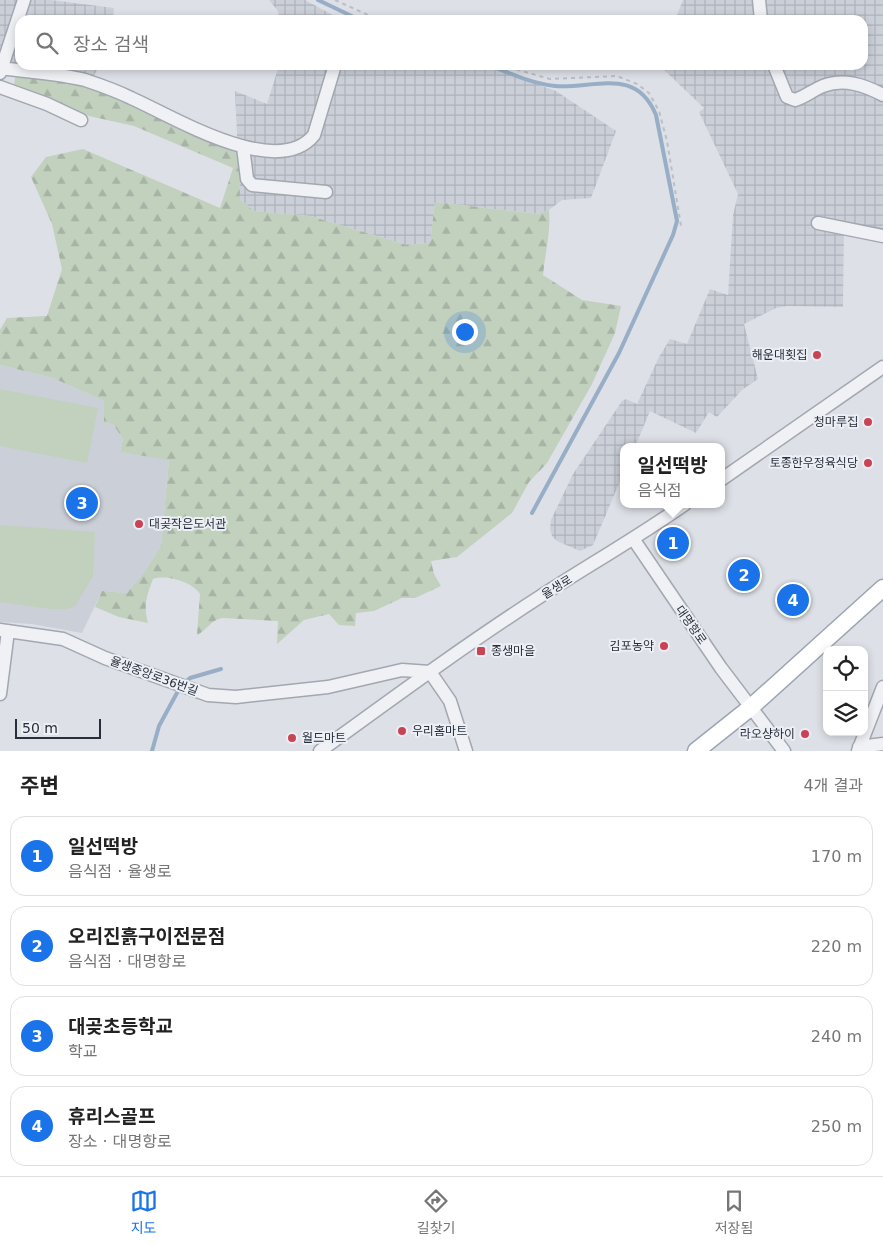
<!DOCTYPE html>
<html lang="ko">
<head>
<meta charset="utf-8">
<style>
  :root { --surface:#fff; --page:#f2f2f2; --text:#222; --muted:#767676; --line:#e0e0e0; --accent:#1a73e8 }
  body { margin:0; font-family:"DejaVu Sans","Noto Sans KR",sans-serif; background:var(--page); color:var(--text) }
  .controls { position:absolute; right:15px; bottom:15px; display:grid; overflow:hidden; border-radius:10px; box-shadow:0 2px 8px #0003 }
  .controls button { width:45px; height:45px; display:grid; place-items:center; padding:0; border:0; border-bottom:1px solid var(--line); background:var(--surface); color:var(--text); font:25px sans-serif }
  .scale { position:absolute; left:15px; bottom:12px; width:86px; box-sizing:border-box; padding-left:5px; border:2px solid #272e3c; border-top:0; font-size:14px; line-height:18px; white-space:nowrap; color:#272e3c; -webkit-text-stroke:4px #eceff4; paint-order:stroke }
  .you { position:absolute; left:464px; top:331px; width:18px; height:18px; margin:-12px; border:4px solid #fff; border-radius:50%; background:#1a73e8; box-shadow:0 0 0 8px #1a73e833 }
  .badge { display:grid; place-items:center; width:32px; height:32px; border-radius:50%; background:var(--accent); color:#fff; font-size:16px; font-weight:700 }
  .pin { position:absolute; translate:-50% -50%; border:2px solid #fff; box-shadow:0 1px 5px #0006 }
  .popup { position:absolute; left:620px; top:443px; width:105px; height:65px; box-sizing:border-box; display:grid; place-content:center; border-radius:10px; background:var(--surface); filter:drop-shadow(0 1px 4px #0005); font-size:16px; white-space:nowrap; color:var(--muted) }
  .popup b { font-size:19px; color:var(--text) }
  .popup::after { content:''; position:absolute; left:50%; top:100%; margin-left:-10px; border:10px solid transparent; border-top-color:var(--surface) }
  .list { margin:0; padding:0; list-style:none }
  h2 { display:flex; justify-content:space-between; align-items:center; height:65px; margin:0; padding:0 20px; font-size:21px }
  h2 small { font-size:16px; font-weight:400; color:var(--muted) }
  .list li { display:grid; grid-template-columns:32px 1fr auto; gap:15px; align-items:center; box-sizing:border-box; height:80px; margin:0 10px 10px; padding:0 10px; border:1px solid var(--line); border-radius:15px }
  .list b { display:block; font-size:19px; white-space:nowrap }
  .list p { margin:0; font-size:16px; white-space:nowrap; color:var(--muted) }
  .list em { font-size:16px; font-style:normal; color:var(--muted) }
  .icon { flex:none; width:28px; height:28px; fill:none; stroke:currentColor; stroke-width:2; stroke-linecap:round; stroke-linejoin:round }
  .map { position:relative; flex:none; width:883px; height:751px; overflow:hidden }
  .search { position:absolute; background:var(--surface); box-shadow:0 2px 8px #0003; left:15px; right:15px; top:15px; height:55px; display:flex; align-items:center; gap:12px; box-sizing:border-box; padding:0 18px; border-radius:15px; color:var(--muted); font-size:19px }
  .sheet { height:425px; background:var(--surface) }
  nav { display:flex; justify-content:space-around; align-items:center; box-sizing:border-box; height:70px; border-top:1px solid var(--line); background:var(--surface); font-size:14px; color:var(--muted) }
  nav a { display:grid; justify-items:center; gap:2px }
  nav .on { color:var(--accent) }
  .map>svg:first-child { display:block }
</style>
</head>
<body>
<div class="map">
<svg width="883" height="751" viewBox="0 0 883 751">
  <defs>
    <pattern id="industrial-grid" width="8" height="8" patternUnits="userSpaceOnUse" patternTransform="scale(1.25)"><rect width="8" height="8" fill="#cbcfd8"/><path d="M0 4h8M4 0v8" fill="none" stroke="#aeb2ba"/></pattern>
    <pattern id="forest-firs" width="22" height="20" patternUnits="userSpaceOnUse" patternTransform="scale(1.25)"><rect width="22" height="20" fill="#c2d0be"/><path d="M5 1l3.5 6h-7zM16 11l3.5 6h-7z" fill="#a7b3a4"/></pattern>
  </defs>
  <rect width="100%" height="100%" fill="#dde0e6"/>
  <path fill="#cbcfd8" d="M 0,365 L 53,378 L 104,401 L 104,423 L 113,424 L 123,439 L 120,452 L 169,459 L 161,546 L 145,571 L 127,593 L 102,591 L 82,633 L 32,624 L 0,622 Z"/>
  <path fill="url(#industrial-grid)" d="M 0,0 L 51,0 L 114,8 L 113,20 L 20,20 L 20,65 L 100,65 L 93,77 L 0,63 Z
    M 269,0 L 305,0 L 342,20 L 279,20 L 278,11 Z
    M 683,0 L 883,0 L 883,232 L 844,224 L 843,307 L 787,306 L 776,308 L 744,324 L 758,379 L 742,390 L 717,417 L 709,412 L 696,433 L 650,411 L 635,447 L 624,447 L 624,472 L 593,545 L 580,551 L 557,541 L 552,536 L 550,529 L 551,520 L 573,474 L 622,401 L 626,399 L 637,404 L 659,357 L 670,339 L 687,344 L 710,289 L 728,295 L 733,215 L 738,194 L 699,112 L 704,108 L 661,67 L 663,65 L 863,65 L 863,20 L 678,20 L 677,15 Z
    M 279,65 L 481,65 L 556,91 L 616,131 L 591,198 L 562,200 L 549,210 L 539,214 L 435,202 L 430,243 L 407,245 L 310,216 L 254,211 L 240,199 L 235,91 L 267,104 Z"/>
  <path fill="url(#forest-firs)" d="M 16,74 L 81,82 L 140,107 L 239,154 L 240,199 L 254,211 L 310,216 L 407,245 L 430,243 L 435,202 L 538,214 L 549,210 C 551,231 545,254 543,275 L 582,300 L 621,306 L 615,333 L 592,384 L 547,463 L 529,482 L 512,513 L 457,557 L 431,561 L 434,574 L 441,586 L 415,598 L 402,598 L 374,611 L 356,613 L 355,626 L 339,625 L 329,614 L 304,620 L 277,644 L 278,621 L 222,618 C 211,620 207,630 197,635 L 200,594 C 193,582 166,574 153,579 C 147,595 143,606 148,623 L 119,617 L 95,607 L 102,591 L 127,593 L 145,571 L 161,546 L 169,460 L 120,452 L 123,439 L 113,424 L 104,423 L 104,401 L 53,378 L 0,365 L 0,330 L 7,318 L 47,316 L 62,269 L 52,224 L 31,177 L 46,157 L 83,149 L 220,208 L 233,168 L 134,126 L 89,116 L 14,84 Z"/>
  <path fill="#c2d0be" d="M 0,389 L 98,408 L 87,463 L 0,446 Z
    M 0,525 L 95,532 L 93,576 L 75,606 L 68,609 L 51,609 L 0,602 Z"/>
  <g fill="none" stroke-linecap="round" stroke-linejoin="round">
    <path stroke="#98aec6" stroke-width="4" d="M 318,0 L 360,20
      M 489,65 C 509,73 533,84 555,86 C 594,89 636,66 656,115 L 677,221 L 673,235 L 619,353 L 532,513
      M 184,683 L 190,678 L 221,669
      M 152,751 L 159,726 L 178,691"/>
    <g stroke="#a3a7b0" stroke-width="15">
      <path id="minor" d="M 759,0 L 761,20
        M 774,65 L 787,97 L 795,100 C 805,97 813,90 823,86 C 844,78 864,85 883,95
        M 1,68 C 28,72 58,73 85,80 C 100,85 117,91 131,98 C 172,116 277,181 314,135 L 335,65
        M 0,73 L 24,0
        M 0,87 L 47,104 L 81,120
        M 243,147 L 247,179 L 252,185 L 326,192
        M 818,223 L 883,236
        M 722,479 L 883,367
        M 634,540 L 721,668 L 784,751
        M 0,630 L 63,639 L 105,658 L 208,695 L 236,697 L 328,687 L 402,670 L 430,672
        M 430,672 L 450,701 L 466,751
        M 0,694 L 8,631
        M 859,747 L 883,744
        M 320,751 C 393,698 465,645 541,596 C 589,565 638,537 685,504
        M 858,751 L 883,687"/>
    </g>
    <g stroke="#9ca5b2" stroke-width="19">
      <path id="major" d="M 696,751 L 750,708 L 883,588"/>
    </g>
    <path stroke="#bbbec5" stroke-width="2" stroke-dasharray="4 4" stroke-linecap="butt" d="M 335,0 L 379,20
      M 501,65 L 550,79 L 617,76 L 637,84 L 649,93 L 659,111 L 667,141 L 681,226"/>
    <use href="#minor" stroke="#eff1f5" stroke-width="12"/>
    <use href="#major" stroke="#fff" stroke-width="16"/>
  </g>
  <g fill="#ca4355" stroke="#eceff4" stroke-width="2">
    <circle cx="817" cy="355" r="5"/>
    <circle cx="868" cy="422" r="5"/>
    <circle cx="868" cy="463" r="5"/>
    <circle cx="139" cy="524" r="5"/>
    <circle cx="664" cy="646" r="5"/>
    <rect x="476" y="646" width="10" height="10" rx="2.5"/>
    <circle cx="402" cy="731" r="5"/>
    <circle cx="805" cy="734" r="5"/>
    <circle cx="292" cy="738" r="5"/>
  </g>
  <g text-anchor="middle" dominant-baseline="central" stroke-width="4" stroke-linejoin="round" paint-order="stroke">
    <g font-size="12" fill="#272e3c" stroke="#eceff4" text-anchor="end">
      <text x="807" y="355">해운대횟집</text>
      <text x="858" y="422">청마루집</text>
      <text x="858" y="463">토종한우정육식당</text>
      <text x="149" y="524" text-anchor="start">대곶작은도서관</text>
      <text x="654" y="646">김포농약</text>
      <text x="491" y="651" text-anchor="start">종생마을</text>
      <text x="412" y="731" text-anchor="start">우리홈마트</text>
      <text x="795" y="734">라오샹하이</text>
      <text x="302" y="738" text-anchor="start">월드마트</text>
    </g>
    <g font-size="12" fill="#272e3c" stroke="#eceff4">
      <text transform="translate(557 587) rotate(-32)">율생로</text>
      <text transform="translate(691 625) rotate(55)">대명항로</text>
      <text transform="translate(154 676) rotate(20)">율생중앙로36번길</text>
    </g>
  </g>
</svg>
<div class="controls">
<button><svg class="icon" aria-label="locate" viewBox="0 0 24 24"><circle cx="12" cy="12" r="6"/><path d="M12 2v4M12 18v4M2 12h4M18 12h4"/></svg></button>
<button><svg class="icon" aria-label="layers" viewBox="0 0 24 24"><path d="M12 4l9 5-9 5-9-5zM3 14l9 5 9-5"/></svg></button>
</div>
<div class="scale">50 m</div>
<div class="you"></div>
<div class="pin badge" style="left:673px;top:543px">1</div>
<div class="popup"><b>일선떡방</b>음식점</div>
<div class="pin badge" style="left:744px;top:575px">2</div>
<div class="pin badge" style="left:82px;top:503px">3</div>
<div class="pin badge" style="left:793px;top:600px">4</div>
<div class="search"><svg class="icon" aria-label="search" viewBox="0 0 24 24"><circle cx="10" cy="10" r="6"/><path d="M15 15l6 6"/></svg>장소 검색</div>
</div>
<section class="sheet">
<h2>주변<small>4개 결과</small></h2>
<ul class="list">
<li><span class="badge">1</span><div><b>일선떡방</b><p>음식점 · 율생로</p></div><em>170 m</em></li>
<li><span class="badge">2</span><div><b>오리진흙구이전문점</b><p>음식점 · 대명항로</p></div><em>220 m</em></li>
<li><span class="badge">3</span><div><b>대곶초등학교</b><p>학교</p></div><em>240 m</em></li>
<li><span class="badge">4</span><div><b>휴리스골프</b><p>장소 · 대명항로</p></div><em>250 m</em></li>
</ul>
</section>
<nav>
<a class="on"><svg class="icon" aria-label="map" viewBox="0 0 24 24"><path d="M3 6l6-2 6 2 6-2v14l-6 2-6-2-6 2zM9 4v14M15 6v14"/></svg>지도</a>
<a><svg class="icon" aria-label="directions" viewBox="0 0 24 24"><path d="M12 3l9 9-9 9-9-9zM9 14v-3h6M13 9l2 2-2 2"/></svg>길찾기</a>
<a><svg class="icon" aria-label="saved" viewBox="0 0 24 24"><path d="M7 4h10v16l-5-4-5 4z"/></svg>저장됨</a>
</nav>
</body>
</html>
